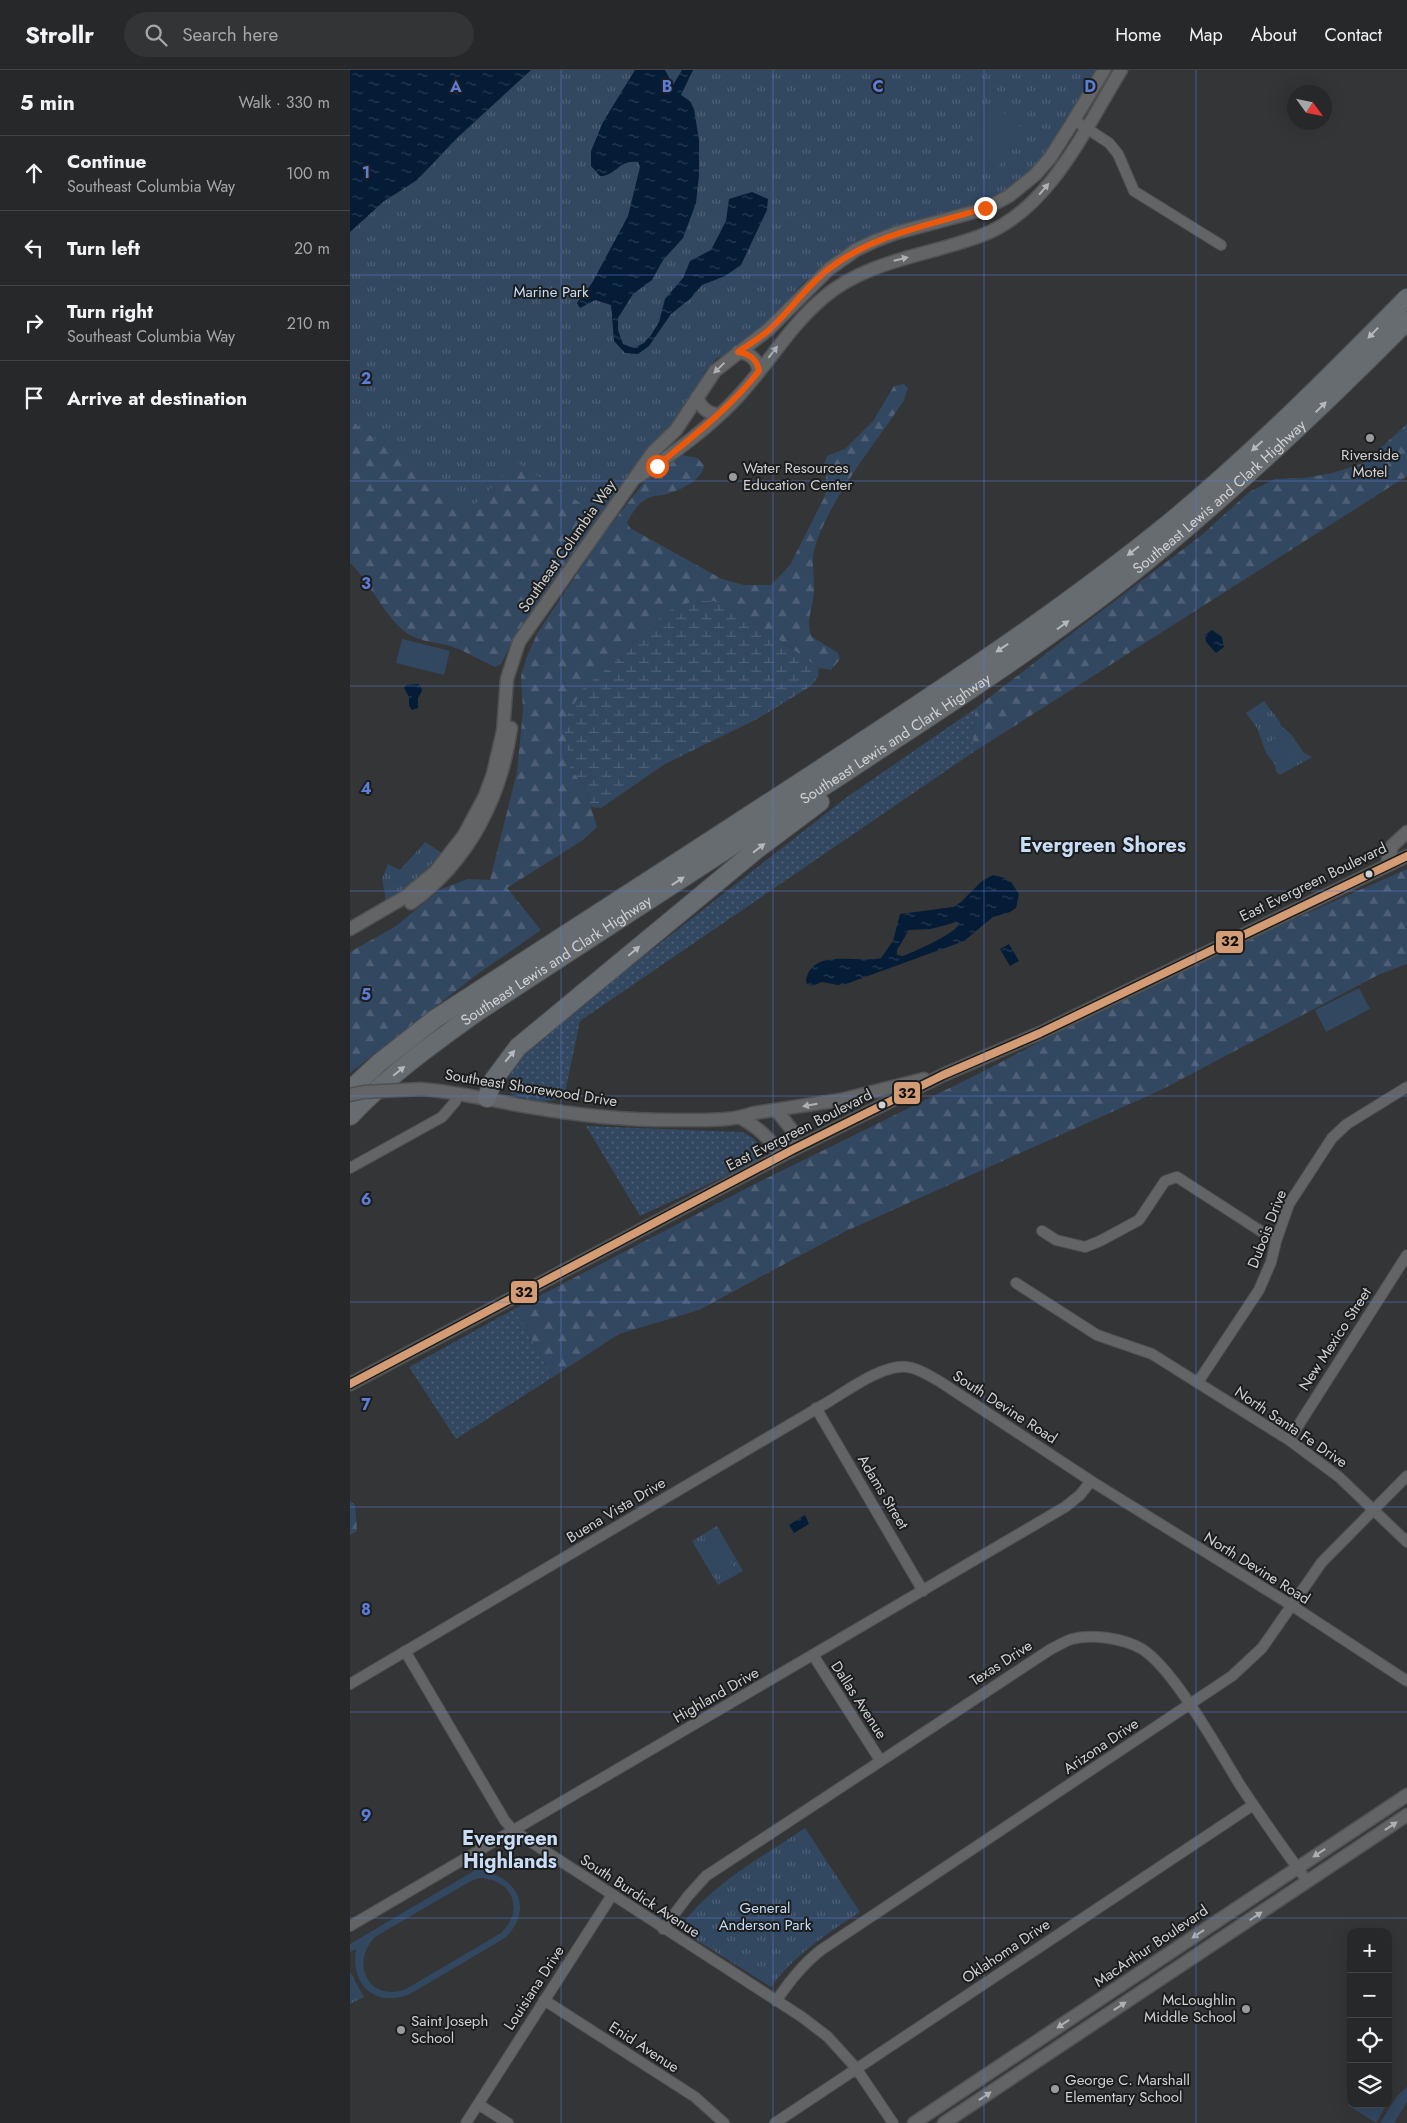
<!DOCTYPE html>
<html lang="en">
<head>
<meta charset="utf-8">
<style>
  :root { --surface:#272829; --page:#333435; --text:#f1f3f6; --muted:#a4a6a8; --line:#434446 }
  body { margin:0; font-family:Jost,sans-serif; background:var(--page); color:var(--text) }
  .controls { position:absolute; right:15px; bottom:15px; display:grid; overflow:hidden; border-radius:10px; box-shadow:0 5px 20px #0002 }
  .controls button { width:45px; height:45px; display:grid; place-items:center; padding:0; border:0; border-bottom:1px solid var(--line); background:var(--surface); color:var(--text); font:25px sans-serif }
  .compass { position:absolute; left:937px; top:15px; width:45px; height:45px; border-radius:50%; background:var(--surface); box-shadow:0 5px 20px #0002; rotate:123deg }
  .stop { position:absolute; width:15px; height:15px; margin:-11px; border:4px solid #ea580c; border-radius:50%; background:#fff }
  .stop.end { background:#ea580c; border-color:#fff; box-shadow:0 1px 5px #0008 }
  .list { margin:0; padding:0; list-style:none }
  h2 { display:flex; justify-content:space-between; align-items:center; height:65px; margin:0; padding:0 20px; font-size:21px }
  h2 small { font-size:16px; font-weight:400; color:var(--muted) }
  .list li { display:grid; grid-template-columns:32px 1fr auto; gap:15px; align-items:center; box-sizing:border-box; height:75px; padding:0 20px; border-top:1px solid var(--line) }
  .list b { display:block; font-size:19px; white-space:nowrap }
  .list p { margin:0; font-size:16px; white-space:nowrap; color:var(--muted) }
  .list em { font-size:16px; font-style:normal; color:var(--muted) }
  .icon { flex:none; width:28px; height:28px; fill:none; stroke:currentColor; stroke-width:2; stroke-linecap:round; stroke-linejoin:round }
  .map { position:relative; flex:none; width:1057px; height:2053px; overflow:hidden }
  header { display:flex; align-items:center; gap:30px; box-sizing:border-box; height:70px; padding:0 25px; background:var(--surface); border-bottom:1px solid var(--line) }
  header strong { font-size:24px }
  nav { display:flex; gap:28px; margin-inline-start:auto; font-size:18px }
  .search { width:350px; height:45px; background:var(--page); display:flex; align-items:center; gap:12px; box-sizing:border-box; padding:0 18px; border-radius:28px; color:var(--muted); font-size:19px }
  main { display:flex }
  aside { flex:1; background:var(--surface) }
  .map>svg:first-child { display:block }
</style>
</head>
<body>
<header>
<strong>Strollr</strong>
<div class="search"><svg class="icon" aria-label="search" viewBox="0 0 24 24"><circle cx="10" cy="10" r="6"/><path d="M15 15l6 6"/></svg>Search here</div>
<nav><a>Home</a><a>Map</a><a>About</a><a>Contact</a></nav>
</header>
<main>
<aside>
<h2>5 min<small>Walk · 330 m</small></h2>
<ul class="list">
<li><svg class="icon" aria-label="ahead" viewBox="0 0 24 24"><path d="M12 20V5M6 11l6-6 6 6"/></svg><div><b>Continue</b><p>Southeast Columbia Way</p></div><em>100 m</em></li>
<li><svg class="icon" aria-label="left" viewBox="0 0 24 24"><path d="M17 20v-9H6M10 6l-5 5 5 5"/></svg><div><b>Turn left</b></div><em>20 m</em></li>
<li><svg class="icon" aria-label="right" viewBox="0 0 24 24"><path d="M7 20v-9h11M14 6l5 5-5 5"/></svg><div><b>Turn right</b><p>Southeast Columbia Way</p></div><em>210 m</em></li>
<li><svg class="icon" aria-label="arrive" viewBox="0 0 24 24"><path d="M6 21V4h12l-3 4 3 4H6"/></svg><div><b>Arrive at destination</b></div></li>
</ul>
</aside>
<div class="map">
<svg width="1057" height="2053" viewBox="0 0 1057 2053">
  <defs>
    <pattern id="grass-dots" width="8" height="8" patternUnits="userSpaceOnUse" patternTransform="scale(1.25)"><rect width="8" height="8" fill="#324760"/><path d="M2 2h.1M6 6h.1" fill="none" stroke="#4f6076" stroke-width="1.8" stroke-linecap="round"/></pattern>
    <pattern id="forest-firs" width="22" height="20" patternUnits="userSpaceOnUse" patternTransform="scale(1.25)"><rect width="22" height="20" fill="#324760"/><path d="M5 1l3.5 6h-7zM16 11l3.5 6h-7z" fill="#4f6076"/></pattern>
    <pattern id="wetland-marsh" width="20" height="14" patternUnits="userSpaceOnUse" patternTransform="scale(1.25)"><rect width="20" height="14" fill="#324760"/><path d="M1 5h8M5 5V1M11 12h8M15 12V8" fill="none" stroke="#4f6076"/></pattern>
    <pattern id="park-tufts" width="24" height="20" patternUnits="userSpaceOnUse" patternTransform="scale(1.25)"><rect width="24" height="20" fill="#324760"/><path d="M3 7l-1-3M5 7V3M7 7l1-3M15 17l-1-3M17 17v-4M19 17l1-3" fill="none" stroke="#4f6076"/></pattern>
    <pattern id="water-ripples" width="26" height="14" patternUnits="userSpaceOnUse" patternTransform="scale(1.25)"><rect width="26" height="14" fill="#051c37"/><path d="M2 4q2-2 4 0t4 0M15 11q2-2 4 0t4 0" fill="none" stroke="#283c53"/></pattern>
  </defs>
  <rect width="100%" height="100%" fill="#343537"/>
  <path fill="url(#grass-dots)" d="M 626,638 L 622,661 L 625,681 L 230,951 L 215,1023 C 202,1037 176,1031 161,1023 L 158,1014 L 161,1002 L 166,991 L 221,943 L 497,727 Z
    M 236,1056 L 391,1062 C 404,1066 419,1079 406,1092 L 290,1146 Z
    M 164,1239 L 203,1307 L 106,1369 L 59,1297 Z"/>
  <path fill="url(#forest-firs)" d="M 0,201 L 386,255 L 303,377 L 249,445 L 226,483 L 166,564 L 151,594 L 145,597 C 131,591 118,582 103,577 C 86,571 68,573 53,560 C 31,541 21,513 0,493 Z
    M 554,314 L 558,318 L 554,330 C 525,375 479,428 464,480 C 461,494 465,508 464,522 C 463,539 456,547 461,566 L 488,583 L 490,589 L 481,600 L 469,598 L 391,543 L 363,531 L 292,563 L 274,585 L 234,617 L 221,700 L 234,715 L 247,757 L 233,770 L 157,818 L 191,860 L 129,903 L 0,1003 L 0,882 L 46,856 L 91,819 L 118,809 L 140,810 L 167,702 L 173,640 L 171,606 L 177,586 L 188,562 L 253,465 L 301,403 L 331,385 L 348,388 L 354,396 C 351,412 328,421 313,425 C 310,426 305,425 301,427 C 289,431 283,442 277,452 L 280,458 L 372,509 L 394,515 L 421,515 L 440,495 L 475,426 L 476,403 L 474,394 L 477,386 L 495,379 L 523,351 L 544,316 Z
    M 1057,354 L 1057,406 L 625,681 L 622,661 L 626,638 L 725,561 L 852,465 L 899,422 L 925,409 L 954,408 L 982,403 L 1014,393 Z
    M 1057,799 L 1057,894 L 1030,904 L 811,1020 L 494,1162 L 349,1240 L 269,1264 L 203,1307 L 164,1239 L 395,1119 L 632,1002 L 820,904 Z
    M 0,1431 L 5,1435 L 7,1461 L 0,1465 Z"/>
  <path fill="url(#wetland-marsh)" d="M 343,531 L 363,531 L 391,543 L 469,598 L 468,607 L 461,616 L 407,649 L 315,694 L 251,738 L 241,737 L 234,715 L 221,700 L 213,653 L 234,617 L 274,585 L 292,563 L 320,540 Z"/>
  <path fill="url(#park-tufts)" d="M 181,0 L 747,0 L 691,89 L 659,121 L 631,135 L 473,197 L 453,213 L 415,257 L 379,283 L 367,288 L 354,302 L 351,313 L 329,351 L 303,377 L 249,445 L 166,392 L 119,441 L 0,350 L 0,162 L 34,131 L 51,121 L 80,97 L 108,67 Z
    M 914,631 L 930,652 L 931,656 L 941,664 L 954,683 L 962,687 L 930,705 L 926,702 L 925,695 L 916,683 L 907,658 L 896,643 Z
    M 75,772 L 92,783 L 67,809 L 36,831 L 32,809 L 38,794 L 50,800 Z
    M 367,1456 L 393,1501 L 368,1515 L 342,1471 Z
    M 455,1758 L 510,1842 C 477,1864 445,1884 421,1917 L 329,1859 C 360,1814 411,1788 455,1758 Z
    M 0,1902 L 14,1927 L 0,1934 Z"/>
  <path fill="#324760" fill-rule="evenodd" d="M 644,35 L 673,59 L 673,64 L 646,99 C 617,83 616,54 644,35 Z
    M 52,569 L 100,581 L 94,605 L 46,593 Z
    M 933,663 L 944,680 L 931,689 L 920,672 Z
    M 1009,918 L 1020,939 L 976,962 L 965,940 Z
    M 361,1465 L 363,1469 L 367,1468 L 383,1496 L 369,1503 L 353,1475 L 356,1473 L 354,1469 Z
    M 144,1789 L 148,1795 L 137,1802 C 172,1811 181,1843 155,1868 L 60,1924 C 26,1938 0,1916 6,1879 L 0,1882 L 0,1874 ZM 129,1808 C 163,1809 175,1840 151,1863 L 56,1919 C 18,1933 0,1893 25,1867 L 119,1812 Z
    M 1057,2017 L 1057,2032 L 1044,2053 L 1030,2053 L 1047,2026 Z
    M 1001,2020 L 1001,2034 L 1037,2034 L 1026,2053 L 999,2036 L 998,2028 Z"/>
  <path fill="url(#water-ripples)" fill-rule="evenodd" d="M 0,0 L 181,0 L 108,67 L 67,110 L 34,131 L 0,162 Z
    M 285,0 L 315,0 L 323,15 L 332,0 L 343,0 L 331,25 L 340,31 L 344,39 L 349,70 L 349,105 L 346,133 L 333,168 L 313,190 L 302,210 L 283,224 L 268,248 L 268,260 L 273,274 L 284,278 L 294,273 L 301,265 L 309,252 L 315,229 L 333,208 L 340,191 L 361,180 L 376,151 L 379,129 L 402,122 L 418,129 L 417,140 L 391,195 L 375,206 L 352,215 L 340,229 L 321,244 L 299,276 L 288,284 L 275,283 L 264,271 L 261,235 L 245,230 L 230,238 L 227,233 L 242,213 L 278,146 L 290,97 L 288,92 C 269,89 266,106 250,106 L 241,96 L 241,81 L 253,52 Z
    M 862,560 L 872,567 L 874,577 L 866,583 L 856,572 L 855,565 Z
    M 68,614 L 71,616 L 72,621 L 68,628 L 68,638 L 62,640 L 59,636 L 59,627 L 54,618 L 56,615 Z
    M 643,805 L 655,808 L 661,812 L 669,824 L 666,838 L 660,842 L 643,847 L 614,871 L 496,914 L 488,915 L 472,912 L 462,916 L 457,914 L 456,910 C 463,877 507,894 531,888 L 543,871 L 550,844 L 603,837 L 611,832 L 632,811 ZM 607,852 L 609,854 C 605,864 565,881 553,886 L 547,885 L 547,880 L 559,860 L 581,859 Z
    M 659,874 L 669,891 L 660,896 L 650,879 Z
    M 455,1445 L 459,1454 L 444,1463 L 439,1455 Z"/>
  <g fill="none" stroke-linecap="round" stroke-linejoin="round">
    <g stroke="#505152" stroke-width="12">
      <path id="minor" d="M 724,50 L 759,73 L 768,84 L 784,121 L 871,175
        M 0,1098 L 92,1047 L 105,1032 L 109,1023
        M 692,1161 L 706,1170 L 735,1177 L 750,1171 L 789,1150 L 815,1111 L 827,1107 L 926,1171
        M 666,1213 L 747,1265 L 802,1284 L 939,1370 L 989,1407 L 1057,1472
        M 848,1312 L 909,1220 L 921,1192 L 926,1171 L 939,1134 L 982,1068 L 997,1054 L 1057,1017
        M 466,1338 L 573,1521
        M 939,1370 L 1057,1185
        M 55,1581 L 155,1751 L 164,1761 L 452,1947 L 478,1967 L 506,1998 L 543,2053
        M 463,1585 L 530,1690
        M 0,1614 L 478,1332 C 498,1320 533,1294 557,1297 C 569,1298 579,1306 589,1311 L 741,1411 L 941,1535 L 1057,1611
        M 0,1856 L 715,1437 L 730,1425 L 741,1411
        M 313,1859 L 338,1826 L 356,1806 L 701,1579 C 708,1576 715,1571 722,1569 C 743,1564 773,1568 792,1579 C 824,1599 869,1681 890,1715 C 912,1748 934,1780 958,1812
        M 194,1930 L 345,2027 L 374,2053
        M 426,1931 C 440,1911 452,1895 471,1880 L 882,1606 L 912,1578 L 972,1492 L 1057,1406
        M 128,2034 L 158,2053
        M 116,2053 L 262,1825
        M 425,2053 L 903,1735"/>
    </g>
    <g stroke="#505152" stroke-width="15">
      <path id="tertiary" d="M 388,282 C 400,283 407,289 409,301
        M 347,327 C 351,338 357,343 369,345
        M 287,407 C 319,388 367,351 392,322 C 420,291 441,255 473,228 C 517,190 577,186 630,166 C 699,141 735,59 771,0
        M 1037,794 L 1042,776 L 1057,762
        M 61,833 C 119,791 151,728 161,658
        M 0,859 L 55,827 L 86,801 L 114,765 L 135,726 L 143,704 L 153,661 L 157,609 L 169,572 L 303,382 L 326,360 L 365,301 L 419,259 L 479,199 L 506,180 L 525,171 L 546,163 L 635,139 L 659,126 L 685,105 L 700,88 L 721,55 L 754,0
        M 71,1019 C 108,1022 144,1031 180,1037 C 232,1046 284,1051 336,1050 C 359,1050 382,1051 404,1043 L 490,1030 L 574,1009
        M 427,1041 L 442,1060 L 442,1080
        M 391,1048 C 408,1057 421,1069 431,1086
        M 0,1314 L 442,1080 L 593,1005 L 690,963 L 1057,786
        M 564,2053 L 1057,1725
        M 594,2053 L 1057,1745"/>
    </g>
    <g stroke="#505152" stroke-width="20">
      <g id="motorway">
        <path d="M 0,1020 L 29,993 L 85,949 C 213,867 341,783 469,700 C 588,622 707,544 818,454 C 903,384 980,306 1057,228"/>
        <path d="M 137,1028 L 142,1012 L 168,977 L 406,780 L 470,732"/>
        <path id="s1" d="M 0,1046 C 38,1006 82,974 127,942 C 249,862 371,783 494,703 C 591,639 690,576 782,503 C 879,425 969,340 1057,251"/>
      </g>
    </g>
    <use href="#minor" stroke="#636465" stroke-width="10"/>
    <use href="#tertiary" stroke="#636465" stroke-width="12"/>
    <use href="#motorway" stroke="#676c71" stroke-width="18"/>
    <g stroke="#505152" stroke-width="15" stroke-linecap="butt">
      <path id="tertiary-bridge" d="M 0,1025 L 14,1022 L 71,1019"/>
    </g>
    <use href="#tertiary-bridge" stroke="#636465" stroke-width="12"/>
    <g stroke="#1c1d1e" stroke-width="11">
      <path id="bus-1" d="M 0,1314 L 442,1080 L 593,1005 L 690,963 L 1057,786"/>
    </g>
    <use href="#bus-1" stroke="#d39c74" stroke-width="8"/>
  </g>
  <defs><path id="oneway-solid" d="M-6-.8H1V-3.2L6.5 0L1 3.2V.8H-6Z" transform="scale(1.25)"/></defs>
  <g fill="#afb0b2">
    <use href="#oneway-solid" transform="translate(694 119) rotate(-50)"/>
    <use href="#oneway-solid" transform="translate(551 189) rotate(-14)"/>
    <use href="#oneway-solid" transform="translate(423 282) rotate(-52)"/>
    <use href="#oneway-solid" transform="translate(369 298) rotate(136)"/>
    <use href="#oneway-solid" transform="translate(460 1035) rotate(170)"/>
    <use href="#oneway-solid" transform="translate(1041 1756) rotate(-34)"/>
    <use href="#oneway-solid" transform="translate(969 1783) rotate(147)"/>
    <use href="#oneway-solid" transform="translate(906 1846) rotate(-34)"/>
    <use href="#oneway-solid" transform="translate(848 1864) rotate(146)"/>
    <use href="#oneway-solid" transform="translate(770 1936) rotate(-34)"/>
    <use href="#oneway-solid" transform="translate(713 1954) rotate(147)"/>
    <use href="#oneway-solid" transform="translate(635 2026) rotate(-34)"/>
  </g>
  <g fill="#b6b8ba">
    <use href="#oneway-solid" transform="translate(1023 263) rotate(134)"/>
    <use href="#oneway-solid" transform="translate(971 337) rotate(-44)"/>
    <use href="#oneway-solid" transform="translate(907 376) rotate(138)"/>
    <use href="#oneway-solid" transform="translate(783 481) rotate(142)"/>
    <use href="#oneway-solid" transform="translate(713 555) rotate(-36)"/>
    <use href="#oneway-solid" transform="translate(652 578) rotate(146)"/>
    <use href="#oneway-solid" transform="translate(409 778) rotate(-38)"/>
    <use href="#oneway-solid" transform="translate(328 811) rotate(-33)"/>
    <use href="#oneway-solid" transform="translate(284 881) rotate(-40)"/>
    <use href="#oneway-solid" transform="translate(160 986) rotate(-50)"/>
    <use href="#oneway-solid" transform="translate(49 1001) rotate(-39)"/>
  </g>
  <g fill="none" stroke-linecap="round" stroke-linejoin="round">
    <path stroke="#ea580c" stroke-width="6" d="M 307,396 C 343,366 380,338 409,301 C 407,289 400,284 388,282 C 398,275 410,268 419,260 C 441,240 457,215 480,198 C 526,163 582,155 635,138"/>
  </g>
  <path fill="none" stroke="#5c7cd6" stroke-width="1" stroke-opacity="0.55" d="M 211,0 L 211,2053M 423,0 L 423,2053M 634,0 L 634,2053M 846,0 L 846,2053M 0,205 L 1057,205M 0,411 L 1057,411M 0,616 L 1057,616M 0,821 L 1057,821M 0,1026 L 1057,1026M 0,1232 L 1057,1232M 0,1437 L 1057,1437M 0,1642 L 1057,1642M 0,1848 L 1057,1848"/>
  <g fill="#999a9c" stroke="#1c1d1e" stroke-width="2">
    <circle cx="1020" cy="368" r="5"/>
    <circle cx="383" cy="407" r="5"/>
    <circle cx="896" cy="1939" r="5"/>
    <circle cx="51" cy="1960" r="5"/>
    <circle cx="705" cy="2019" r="5"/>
  </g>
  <g fill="#d0d1d3" stroke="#1c1d1e" stroke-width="2">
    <circle cx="1019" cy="804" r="4.5"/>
    <circle cx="532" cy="1035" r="4.5"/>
  </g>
  <g text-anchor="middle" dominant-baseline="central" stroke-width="4" stroke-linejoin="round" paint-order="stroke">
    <g font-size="15" fill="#c5ddf8" stroke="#1c1d1e">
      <text x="201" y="222">Marine Park</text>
      <text x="415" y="1838">General<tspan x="415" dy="17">Anderson Park</tspan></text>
    </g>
    <g font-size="15" fill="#d0d1d3" stroke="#1c1d1e" text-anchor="start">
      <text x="1020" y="385" text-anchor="middle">Riverside<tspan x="1020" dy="17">Motel</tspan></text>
      <text x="393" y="398">Water Resources<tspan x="393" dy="17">Education Center</tspan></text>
      <text x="886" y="1930" text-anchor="end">McLoughlin<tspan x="886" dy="17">Middle School</tspan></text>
      <text x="61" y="1951">Saint Joseph<tspan x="61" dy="17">School</tspan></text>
      <text x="715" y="2010">George C. Marshall<tspan x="715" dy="17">Elementary School</tspan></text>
    </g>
    <g font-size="15" fill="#d0d1d3" stroke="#1c1d1e">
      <text stroke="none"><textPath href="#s1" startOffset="1069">Southeast Lewis and Clark Highway</textPath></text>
      <text transform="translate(217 476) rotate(-55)">Southeast Columbia Way</text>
      <text stroke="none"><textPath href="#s1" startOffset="664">Southeast Lewis and Clark Highway</textPath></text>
      <text transform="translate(963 812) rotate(-26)">East Evergreen Boulevard</text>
      <text stroke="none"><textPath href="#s1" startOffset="259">Southeast Lewis and Clark Highway</textPath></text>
      <text transform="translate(181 1018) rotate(9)">Southeast Shorewood Drive</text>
      <text transform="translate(449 1060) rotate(-27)">East Evergreen Boulevard</text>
      <text transform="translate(917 1159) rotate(-69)">Dubois Drive</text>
      <text transform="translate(985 1269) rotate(-57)">New Mexico Street</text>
      <text transform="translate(655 1337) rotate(33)">South Devine Road</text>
      <text transform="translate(941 1357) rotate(34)">North Santa Fe Drive</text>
      <text transform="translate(533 1422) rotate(59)">Adams Street</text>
      <text transform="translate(266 1440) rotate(-31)">Buena Vista Drive</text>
      <text transform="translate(907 1498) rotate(32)">North Devine Road</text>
      <text transform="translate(651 1593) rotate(-33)">Texas Drive</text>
      <text transform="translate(366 1625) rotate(-30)">Highland Drive</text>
      <text transform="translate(509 1630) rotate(57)">Dallas Avenue</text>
      <text transform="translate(751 1676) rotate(-34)">Arizona Drive</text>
      <text transform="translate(290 1826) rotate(33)">South Burdick Avenue</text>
      <text transform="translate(801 1876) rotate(-34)">MacArthur Boulevard</text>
      <text transform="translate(656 1881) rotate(-34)">Oklahoma Drive</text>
      <text transform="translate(184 1918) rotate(-57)">Louisiana Drive</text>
      <text transform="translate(294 1977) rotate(33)">Enid Avenue</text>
    </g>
    <g font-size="20" font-weight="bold" fill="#c9def6" stroke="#1c1d1e">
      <text x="753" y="775">Evergreen Shores</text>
      <text x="160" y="1768">Evergreen<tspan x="160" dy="23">Highlands</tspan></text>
    </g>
  </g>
  <g font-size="16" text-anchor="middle" font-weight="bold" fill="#5c7cd6" stroke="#1c1d1e" stroke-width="4" stroke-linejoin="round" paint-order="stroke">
    <text x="106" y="22">A</text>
    <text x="317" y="22">B</text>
    <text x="528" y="22">C</text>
    <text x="740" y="22">D</text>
    <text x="16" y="108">1</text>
    <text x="16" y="314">2</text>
    <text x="16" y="519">3</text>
    <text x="16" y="724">4</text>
    <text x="16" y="930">5</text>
    <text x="16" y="1135">6</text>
    <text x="16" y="1340">7</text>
    <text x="16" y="1545">8</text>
    <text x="16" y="1751">9</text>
  </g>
  <g stroke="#1c1d1e" stroke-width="2">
    <rect x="865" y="860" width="29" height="24" rx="5" fill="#d39c74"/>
    <rect x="543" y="1011" width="28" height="24" rx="5" fill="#d39c74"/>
    <rect x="160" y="1210" width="28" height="24" rx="5" fill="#d39c74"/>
  </g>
  <g font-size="14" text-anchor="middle" font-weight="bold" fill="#111">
    <text x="880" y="876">32</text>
    <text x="557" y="1028">32</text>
    <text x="174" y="1227">32</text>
  </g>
</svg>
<div class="controls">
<button>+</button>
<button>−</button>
<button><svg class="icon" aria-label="locate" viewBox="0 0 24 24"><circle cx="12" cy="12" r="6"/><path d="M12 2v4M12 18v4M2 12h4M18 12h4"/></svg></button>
<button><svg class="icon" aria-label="layers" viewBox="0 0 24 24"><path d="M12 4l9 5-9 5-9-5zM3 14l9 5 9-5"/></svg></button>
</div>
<svg class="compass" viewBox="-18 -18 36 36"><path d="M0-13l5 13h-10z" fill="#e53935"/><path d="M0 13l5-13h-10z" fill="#a4a6a8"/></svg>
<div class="stop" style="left:307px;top:396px"></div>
<div class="stop end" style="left:635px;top:138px"></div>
</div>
</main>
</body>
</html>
